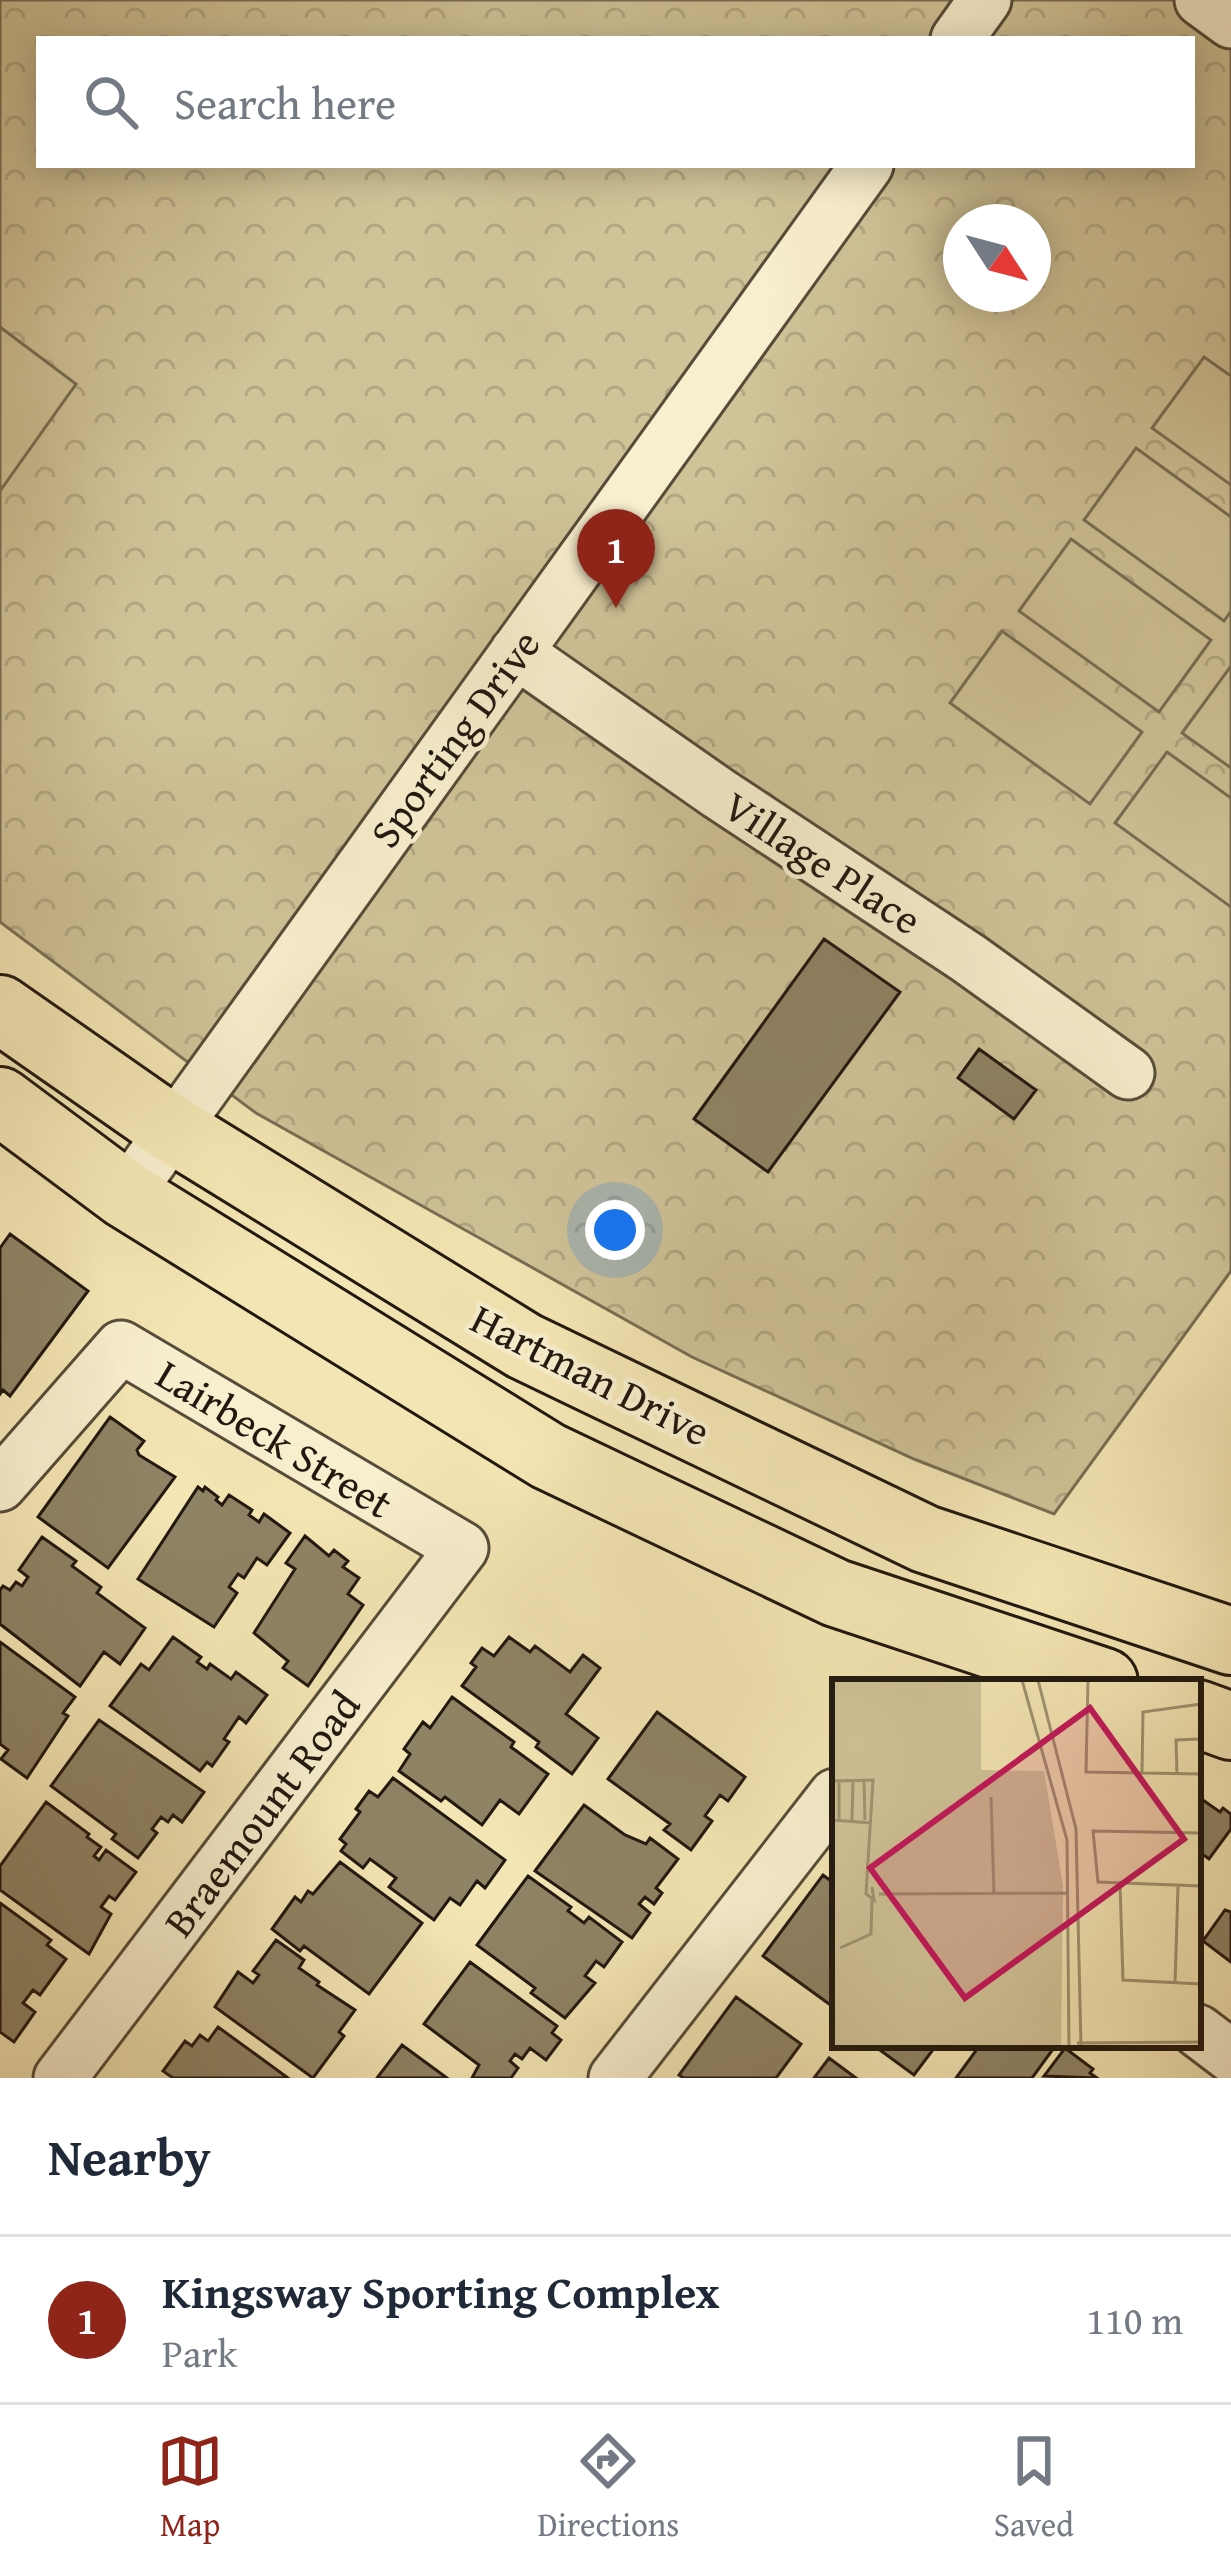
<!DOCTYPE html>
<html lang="en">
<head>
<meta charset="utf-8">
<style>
  :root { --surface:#fff; --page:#f6f6f7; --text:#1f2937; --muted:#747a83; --line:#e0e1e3; --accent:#8f2418 }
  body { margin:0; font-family:"Gentium Book Plus",serif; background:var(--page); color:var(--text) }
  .compass { position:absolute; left:943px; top:204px; width:108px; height:108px; border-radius:50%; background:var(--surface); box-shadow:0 6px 30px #0003; rotate:126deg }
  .you { position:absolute; left:615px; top:1230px; width:42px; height:42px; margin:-30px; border:9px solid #fff; border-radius:50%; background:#1a73e8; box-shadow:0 0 0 18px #1a73e833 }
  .badge { display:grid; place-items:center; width:78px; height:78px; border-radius:50%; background:var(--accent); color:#fff; font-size:39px; font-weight:700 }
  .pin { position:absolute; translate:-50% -99px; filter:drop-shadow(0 3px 6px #0008) }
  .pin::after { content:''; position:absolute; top:63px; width:42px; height:36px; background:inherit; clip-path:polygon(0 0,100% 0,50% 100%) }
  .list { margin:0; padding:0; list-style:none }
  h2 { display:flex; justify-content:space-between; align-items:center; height:156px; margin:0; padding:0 48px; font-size:51px }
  h2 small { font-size:39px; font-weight:400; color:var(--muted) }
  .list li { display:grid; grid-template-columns:78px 1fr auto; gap:36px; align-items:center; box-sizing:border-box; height:168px; padding:0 48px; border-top:3px solid var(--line) }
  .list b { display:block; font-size:45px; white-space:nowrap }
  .list p { margin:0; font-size:39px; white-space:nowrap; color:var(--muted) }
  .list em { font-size:39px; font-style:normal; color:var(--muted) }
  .icon { flex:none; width:66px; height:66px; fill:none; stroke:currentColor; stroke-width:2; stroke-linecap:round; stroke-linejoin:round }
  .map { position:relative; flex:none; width:1231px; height:2078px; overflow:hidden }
  .search { position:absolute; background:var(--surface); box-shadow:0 6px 30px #0003; left:36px; right:36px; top:36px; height:132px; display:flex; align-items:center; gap:30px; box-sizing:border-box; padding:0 42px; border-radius:0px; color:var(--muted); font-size:45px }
  .sheet { height:324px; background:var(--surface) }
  nav { display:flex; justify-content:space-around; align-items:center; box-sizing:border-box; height:168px; border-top:3px solid var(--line); background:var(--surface); font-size:33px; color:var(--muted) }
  nav a { display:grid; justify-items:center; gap:6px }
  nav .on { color:var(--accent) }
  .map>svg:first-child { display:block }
</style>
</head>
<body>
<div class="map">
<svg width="1231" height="2078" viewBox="0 0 1231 2078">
  <defs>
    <pattern id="forest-crowns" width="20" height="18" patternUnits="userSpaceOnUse" patternTransform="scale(3)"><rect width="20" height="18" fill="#d0c398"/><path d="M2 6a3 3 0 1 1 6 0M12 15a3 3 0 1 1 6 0" fill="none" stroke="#b2a782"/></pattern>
  </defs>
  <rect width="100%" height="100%" fill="#f4e6b4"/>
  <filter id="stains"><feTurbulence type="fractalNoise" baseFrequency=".00167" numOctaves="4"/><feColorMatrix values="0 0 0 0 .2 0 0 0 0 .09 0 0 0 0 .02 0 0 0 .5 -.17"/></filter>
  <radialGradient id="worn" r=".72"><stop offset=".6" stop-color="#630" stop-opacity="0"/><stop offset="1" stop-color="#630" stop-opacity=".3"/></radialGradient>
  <path fill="url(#forest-crowns)" stroke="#786e54" stroke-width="3" fill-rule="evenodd" d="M 0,0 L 1231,0 L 1231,1271 L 1054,1514 L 914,1459 L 692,1357 L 256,1113 L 0,922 ZM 39,39 L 1192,39 L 1192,165 L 39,165 ZM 961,222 L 1033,222 L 1033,294 L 961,294 Z"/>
  <path fill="#d0c398" stroke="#786e54" stroke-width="3" d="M 0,327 L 76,384 L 0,491 Z
    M 1204,357 L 1231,376 L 1231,485 L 1152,428 Z
    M 1136,448 L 1231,517 L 1231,611 L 1224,621 L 1084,520 Z
    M 1071,539 L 1211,640 L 1159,712 L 1019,611 Z
    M 1002,631 L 1142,732 L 1090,804 L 950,703 Z
    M 1231,666 L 1231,768 L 1182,733 Z
    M 1167,752 L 1231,798 L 1231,907 L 1115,823 Z"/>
  <path fill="#8f8365" stroke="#211810" stroke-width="3" d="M 824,939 L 900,992 L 768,1172 L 694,1119 Z
    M 979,1049 L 1036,1090 L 1014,1119 L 958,1078 Z
    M 10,1234 L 88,1291 L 10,1396 L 3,1390 L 0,1394 L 0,1248 Z
    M 110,1417 L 144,1441 L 137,1450 L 139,1455 L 175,1477 L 108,1568 L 38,1517 Z
    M 198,1487 L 203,1491 L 205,1487 L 218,1497 L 216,1500 L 222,1505 L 229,1495 L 252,1510 L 249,1515 L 259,1522 L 264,1514 L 290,1533 L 267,1565 L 257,1558 L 244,1578 L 238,1574 L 229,1587 L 237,1593 L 214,1627 L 138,1579 Z
    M 305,1536 L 329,1556 L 334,1550 L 348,1561 L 343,1567 L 359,1578 L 348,1594 L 363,1605 L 308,1686 L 283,1668 L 288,1661 L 254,1633 L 295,1569 L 286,1563 Z
    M 42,1537 L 76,1561 L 72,1566 L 101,1587 L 97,1593 L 145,1628 L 120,1664 L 104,1652 L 80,1686 L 0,1624 L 0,1590 L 3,1586 L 10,1590 L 16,1582 L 22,1586 L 28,1577 L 19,1570 Z
    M 173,1637 L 201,1657 L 197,1662 L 207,1669 L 210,1664 L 231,1679 L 236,1672 L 267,1695 L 246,1723 L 239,1717 L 224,1739 L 229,1742 L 212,1766 L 207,1762 L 200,1771 L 110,1706 L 141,1664 L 149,1670 Z
    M 509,1637 L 530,1652 L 535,1646 L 570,1672 L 583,1655 L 600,1668 L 566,1714 L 598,1738 L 572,1774 L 536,1747 L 539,1742 L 462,1686 L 476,1667 L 471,1663 L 482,1648 L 494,1656 Z
    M 0,1642 L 75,1697 L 63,1713 L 68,1716 L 27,1778 L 1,1759 L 8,1750 L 0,1744 Z
    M 452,1697 L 514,1742 L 511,1747 L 548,1774 L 519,1814 L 500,1800 L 482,1825 L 445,1797 L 441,1801 L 399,1771 L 410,1754 L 404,1749 L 423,1722 L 430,1728 Z
    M 657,1712 L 745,1777 L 728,1801 L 720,1795 L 705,1816 L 712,1821 L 691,1850 L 664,1830 L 670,1824 L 608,1779 Z
    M 99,1720 L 204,1792 L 182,1822 L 173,1815 L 168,1822 L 161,1817 L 152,1829 L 157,1833 L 138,1858 L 112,1839 L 116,1834 L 51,1786 Z
    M 393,1778 L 505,1860 L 485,1888 L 477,1881 L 460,1905 L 450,1898 L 434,1920 L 389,1887 L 396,1878 L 370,1859 L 363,1868 L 341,1851 L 346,1844 L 340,1839 L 360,1812 L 356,1809 L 369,1791 L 378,1797 Z
    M 1200,1798 L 1220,1812 L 1223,1808 L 1231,1814 L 1231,1829 L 1209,1859 L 1198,1851 Z
    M 46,1802 L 89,1834 L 87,1837 L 101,1847 L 94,1856 L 99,1860 L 106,1850 L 136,1872 L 115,1900 L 109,1896 L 101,1907 L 111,1914 L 89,1954 L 0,1890 L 0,1866 Z
    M 584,1805 L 625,1835 L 646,1844 L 650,1838 L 678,1859 L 656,1888 L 662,1893 L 654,1904 L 645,1897 L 639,1904 L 650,1913 L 632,1938 L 535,1871 Z
    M 340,1862 L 422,1923 L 369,1994 L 304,1946 L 300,1951 L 272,1929 L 295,1897 L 301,1902 L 308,1891 L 313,1894 Z
    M 823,1875 L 835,1884 L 832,2006 L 763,1956 Z
    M 528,1876 L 571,1907 L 568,1911 L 584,1923 L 589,1917 L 622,1942 L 604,1967 L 596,1961 L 585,1976 L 595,1983 L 565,2018 L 531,1993 L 535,1988 L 477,1945 Z
    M 0,1903 L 51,1940 L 47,1945 L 66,1959 L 40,1995 L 33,1990 L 23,2003 L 35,2012 L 14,2042 L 0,2032 Z
    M 1225,1910 L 1231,1912 L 1231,1962 L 1203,1941 Z
    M 276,1940 L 304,1960 L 299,1968 L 319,1982 L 317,1985 L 355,2010 L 339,2032 L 344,2036 L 313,2078 L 215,2007 L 238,1972 L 253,1983 L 259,1975 L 253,1971 Z
    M 470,1962 L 557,2026 L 552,2033 L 561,2040 L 546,2060 L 530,2048 L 522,2059 L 515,2054 L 510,2061 L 518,2068 L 511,2078 L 472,2078 L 479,2065 L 424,2024 Z
    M 736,1997 L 801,2044 L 776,2078 L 684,2078 L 679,2075 Z
    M 218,2027 L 288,2078 L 173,2078 L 163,2071 L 185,2041 L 192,2046 L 200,2035 L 208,2041 Z
    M 402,2045 L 447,2078 L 377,2078 Z
    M 873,2045 L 930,2045 L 928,2048 L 932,2051 L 914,2075 Z
    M 980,2045 L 1056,2045 L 1032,2078 L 956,2078 Z
    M 1065,2048 L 1093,2069 L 1090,2073 L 1097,2078 L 1044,2076 Z
    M 829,2058 L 856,2078 L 814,2078 Z"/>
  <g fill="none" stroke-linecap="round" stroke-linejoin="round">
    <g stroke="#564c39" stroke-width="57">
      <path id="minor" d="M 1201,0 L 1231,22
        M 957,39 L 985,0
        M 516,652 L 718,793 L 968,958 L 1128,1073
        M 126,1195 L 867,165
        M 0,1485 L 121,1347 L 462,1548 L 60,2078
        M 1198,2031 L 1231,2056
        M 615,2078 L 835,1795"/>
    </g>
    <g stroke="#211810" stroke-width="72">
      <path id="major" d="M 0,1009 L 172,1129 L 524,1346 L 925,1539 L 1231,1641
        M 0,1101 L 126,1195 L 548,1456 L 836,1593 L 1104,1682
        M 1198,1714 L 1231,1726"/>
    </g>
    <use href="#minor" stroke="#f8efce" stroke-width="51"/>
    <use href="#major" stroke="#f4e6b4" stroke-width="66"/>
  </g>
  <g text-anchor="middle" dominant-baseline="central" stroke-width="9" stroke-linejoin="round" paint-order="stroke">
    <g font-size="42" fill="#211810" stroke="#f8efce">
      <text transform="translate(454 738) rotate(-54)">Sporting Drive</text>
      <text transform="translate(823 862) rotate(33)">Village Place</text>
      <text transform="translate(591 1374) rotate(27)">Hartman Drive</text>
      <text transform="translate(275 1438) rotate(31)">Lairbeck Street</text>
      <text transform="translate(261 1813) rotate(-53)">Braemount Road</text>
    </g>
  </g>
  <g transform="translate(832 1679)">
    <rect width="369" height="369" fill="#f4e6b4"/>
    <path d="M 0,1 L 149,1 L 149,91 L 212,92 L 231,207 L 229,368 L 0,368 Z" fill="#d0c398"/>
    <path d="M 167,282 L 201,284 L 219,295 L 227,345 L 166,343 ZM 41,286 L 72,286 L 119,314 L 134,354 L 132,368 L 0,368 L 0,306 Z" fill="#d0c398"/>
    <path fill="none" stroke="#a09472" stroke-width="3" d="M 190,1 L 235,161 L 237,368M 206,1 L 244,150 L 249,368M 256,1 L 254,93 L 369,95M 310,95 L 311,33 L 369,25M 345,95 L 344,61 L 369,60M 0,102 L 41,101 L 34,215 L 42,221 L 40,208M 7,102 L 7,141M 32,102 L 33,141M 159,118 L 162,215M 0,141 L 40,144M 20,141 L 21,102M 369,154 L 261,152 L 266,203 L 369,207M 288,205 L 291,301 L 369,305M 47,215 L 237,214M 8,269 L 39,255 L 40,221M 343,305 L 346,207M 245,364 L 369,363"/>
    <path fill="#c2185b" fill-opacity="0.15" stroke="#c2185b" stroke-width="6" d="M 258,29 L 352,160 L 133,319 L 38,189 Z"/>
    <rect width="369" height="369" fill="none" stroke="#211810" stroke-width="6"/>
  </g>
  <rect width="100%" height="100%" filter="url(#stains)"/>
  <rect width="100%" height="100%" fill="url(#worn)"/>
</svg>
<svg class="compass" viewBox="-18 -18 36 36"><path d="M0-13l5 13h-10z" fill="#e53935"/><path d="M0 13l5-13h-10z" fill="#747a83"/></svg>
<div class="you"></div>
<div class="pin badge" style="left:616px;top:608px">1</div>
<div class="search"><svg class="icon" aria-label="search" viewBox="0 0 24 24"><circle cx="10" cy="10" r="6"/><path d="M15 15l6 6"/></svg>Search here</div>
</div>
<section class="sheet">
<h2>Nearby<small></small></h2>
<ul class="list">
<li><span class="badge">1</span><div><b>Kingsway Sporting Complex</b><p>Park</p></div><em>110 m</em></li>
</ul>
</section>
<nav>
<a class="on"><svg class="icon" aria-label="map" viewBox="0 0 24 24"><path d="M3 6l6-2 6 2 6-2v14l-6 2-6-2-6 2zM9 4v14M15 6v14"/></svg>Map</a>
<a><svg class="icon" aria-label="directions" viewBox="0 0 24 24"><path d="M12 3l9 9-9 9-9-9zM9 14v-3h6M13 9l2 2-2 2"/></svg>Directions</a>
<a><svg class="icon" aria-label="saved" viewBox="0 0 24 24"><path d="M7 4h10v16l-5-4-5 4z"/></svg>Saved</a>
</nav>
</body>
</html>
